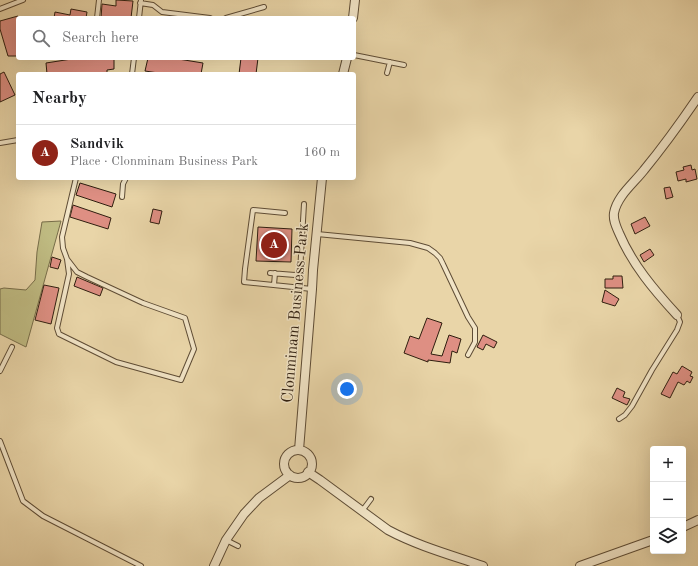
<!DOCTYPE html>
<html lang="en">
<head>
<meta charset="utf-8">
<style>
  :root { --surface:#fff; --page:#f2f2f2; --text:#202124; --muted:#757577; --line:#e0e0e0; --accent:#8f2418 }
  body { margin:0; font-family:"Old Standard TT",serif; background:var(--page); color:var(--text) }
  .controls { position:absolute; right:12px; bottom:12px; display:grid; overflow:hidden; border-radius:4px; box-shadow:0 4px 16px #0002 }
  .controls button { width:36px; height:36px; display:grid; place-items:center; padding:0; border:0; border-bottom:1px solid var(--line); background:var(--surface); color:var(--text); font:20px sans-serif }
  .you { position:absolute; left:347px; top:389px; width:14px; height:14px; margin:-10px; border:3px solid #fff; border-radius:50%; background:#1a73e8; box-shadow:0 0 0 6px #1a73e833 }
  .badge { display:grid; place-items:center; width:26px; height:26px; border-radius:50%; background:var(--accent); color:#fff; font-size:13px; font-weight:700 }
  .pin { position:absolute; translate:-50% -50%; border:2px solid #fff; box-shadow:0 1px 4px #0006 }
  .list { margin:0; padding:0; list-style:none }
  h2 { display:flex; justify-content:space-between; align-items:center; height:52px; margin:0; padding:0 16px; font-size:17px }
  h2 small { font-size:13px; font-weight:400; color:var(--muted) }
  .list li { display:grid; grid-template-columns:26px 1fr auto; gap:12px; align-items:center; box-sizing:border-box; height:56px; padding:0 16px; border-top:1px solid var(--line) }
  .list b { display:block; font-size:15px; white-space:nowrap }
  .list p { margin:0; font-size:13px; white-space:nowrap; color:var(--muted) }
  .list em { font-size:13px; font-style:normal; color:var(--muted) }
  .icon { flex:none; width:22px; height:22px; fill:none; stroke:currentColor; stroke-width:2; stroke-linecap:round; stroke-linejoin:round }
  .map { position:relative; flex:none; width:698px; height:566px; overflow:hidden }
  .search { position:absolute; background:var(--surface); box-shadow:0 4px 16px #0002; left:16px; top:16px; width:340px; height:44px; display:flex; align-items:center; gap:10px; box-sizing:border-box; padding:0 14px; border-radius:4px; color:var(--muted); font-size:15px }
  .panel { position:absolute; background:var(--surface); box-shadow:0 4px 16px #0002; left:16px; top:72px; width:340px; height:108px; border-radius:4px }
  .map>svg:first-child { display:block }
</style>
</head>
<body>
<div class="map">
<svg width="698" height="566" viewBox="0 0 698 566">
  <rect width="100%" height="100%" fill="#e9d5a8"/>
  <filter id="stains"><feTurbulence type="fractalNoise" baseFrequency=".005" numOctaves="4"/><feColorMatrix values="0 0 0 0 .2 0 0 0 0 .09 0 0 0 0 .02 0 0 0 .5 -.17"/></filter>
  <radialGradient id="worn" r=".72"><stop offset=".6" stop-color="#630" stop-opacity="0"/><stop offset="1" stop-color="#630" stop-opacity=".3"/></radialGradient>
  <path fill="#bfbb82" stroke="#776c48" d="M 61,221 L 26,347 L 0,334 L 0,289 L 4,288 L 26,290 L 35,280 L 37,252 L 42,222 Z"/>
  <path fill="#de8f83" stroke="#2f1e0f" d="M 116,0 L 133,1 L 131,18 L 101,18 L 102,4 L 116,6 Z
    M 71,9 L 87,12 L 86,18 L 54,18 L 55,12 L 70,15 Z
    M 18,16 L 18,56 L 8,56 L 0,29 L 0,21 Z
    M 78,58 L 114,58 L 114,69 L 107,70 L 107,74 L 47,74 L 46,63 Z
    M 148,58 L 172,58 L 203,63 L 201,74 L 165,74 L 145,71 Z
    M 241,58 L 258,58 L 256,74 L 239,74 Z
    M 4,72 L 15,95 L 0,102 L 0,74 Z
    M 691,165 L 692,170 L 695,169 L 697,179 L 686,182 L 686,179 L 678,181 L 676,172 L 684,170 L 683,167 Z
    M 80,183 L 116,194 L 112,207 L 76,195 Z
    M 670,187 L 673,197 L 666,199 L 664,188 Z
    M 73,205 L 111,218 L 108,229 L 70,217 Z
    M 153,209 L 162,211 L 159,224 L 150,222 Z
    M 645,217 L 650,226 L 635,234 L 631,224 Z
    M 258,227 L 292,229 L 291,262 L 256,261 Z
    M 650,249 L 654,255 L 644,262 L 640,255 Z
    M 52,257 L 61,260 L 58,269 L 50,267 Z
    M 613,276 L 622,276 L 623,288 L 605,288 L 605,279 L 613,279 Z
    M 77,277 L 103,288 L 100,296 L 74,286 Z
    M 44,285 L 59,288 L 51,324 L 35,320 Z
    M 605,290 L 619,299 L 615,306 L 602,302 Z
    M 427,318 L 442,323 L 431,354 L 442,356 L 449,335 L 461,339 L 457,353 L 452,351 L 450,363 L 428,360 L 428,362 L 404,353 L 410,336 L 419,339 Z
    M 483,335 L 497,342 L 494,348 L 486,344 L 483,350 L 477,347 Z
    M 682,366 L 692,372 L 690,376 L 693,377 L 690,383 L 687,381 L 684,385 L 678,382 L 670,398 L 661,394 L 673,372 L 677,374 Z
    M 617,388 L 625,392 L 623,397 L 630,399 L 627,405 L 612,398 Z"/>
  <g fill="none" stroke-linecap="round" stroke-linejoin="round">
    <g stroke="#5e4c35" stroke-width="6">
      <path id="service" d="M 140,3 L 153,5 L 162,12 L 210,18
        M 0,9 L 23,0
        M 97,18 L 99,0
        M 139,18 L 141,0
        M 226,18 L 264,7
        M 354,55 L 404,65
        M 387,73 L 390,62
        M 132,74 L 134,58
        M 0,143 L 18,140
        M 122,197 L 123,184 L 126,178
        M 285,213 L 253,210 L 245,269 L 244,282 L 312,289
        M 317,234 L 410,243 L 428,248 L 435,253 L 440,258 L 443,264 L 468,317 L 475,328 L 475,342 L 468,355
        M 67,259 L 69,274 L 57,328 L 59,334 L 116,362 L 181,380 L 194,349 L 185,318 L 143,303 L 87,277 L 77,272 L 67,259 L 63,248 L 62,237 L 76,178
        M 270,273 L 295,275 L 300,272 L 304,204
        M 274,285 L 275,273
        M 0,371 L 12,347
        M 619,419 L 625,415 L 632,406 L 652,370 L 677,330 L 680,322 L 677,315
        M 0,441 L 23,501 L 43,516 L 141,566
        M 362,511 L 371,499
        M 226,540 L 238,546"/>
    </g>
    <g stroke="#5e4c35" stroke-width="10">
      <path id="minor" d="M 353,18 L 355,0
        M 343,74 L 347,58
        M 677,315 C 654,290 632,264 619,233 C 616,226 613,220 614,213 C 617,196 634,183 644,170 C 663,147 681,122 698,97
        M 299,450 L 312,289 L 313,270 L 322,178
        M284 464a14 14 0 1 1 28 0a14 14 0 1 1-28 0Z
        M 308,472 L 320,480 L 388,530 C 418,546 451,555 483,566
        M 683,527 L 698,520
        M 214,566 L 226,540 L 244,514 L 259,498 L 290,475
        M 580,566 L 653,540"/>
    </g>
    <use href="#service" stroke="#f1e4c6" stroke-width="4"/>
    <use href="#minor" stroke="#f1e4c6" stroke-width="8"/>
  </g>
  <g text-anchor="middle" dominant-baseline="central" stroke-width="3" stroke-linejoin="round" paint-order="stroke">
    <g font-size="16" fill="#2f1e0f" stroke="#f1e4c6">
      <text transform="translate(296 313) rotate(-85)">Clonminam Business Park</text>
    </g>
  </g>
  <rect width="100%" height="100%" filter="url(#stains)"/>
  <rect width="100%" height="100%" fill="url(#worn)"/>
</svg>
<div class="controls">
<button>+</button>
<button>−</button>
<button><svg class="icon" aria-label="layers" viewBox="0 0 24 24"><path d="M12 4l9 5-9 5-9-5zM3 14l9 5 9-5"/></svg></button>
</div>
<div class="you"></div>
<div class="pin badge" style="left:274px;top:245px">A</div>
<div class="search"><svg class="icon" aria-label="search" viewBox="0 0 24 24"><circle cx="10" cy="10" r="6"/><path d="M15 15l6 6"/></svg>Search here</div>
<section class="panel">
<h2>Nearby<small></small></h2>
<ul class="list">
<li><span class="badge">A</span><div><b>Sandvik</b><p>Place · Clonminam Business Park</p></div><em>160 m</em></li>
</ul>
</section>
</div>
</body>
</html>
